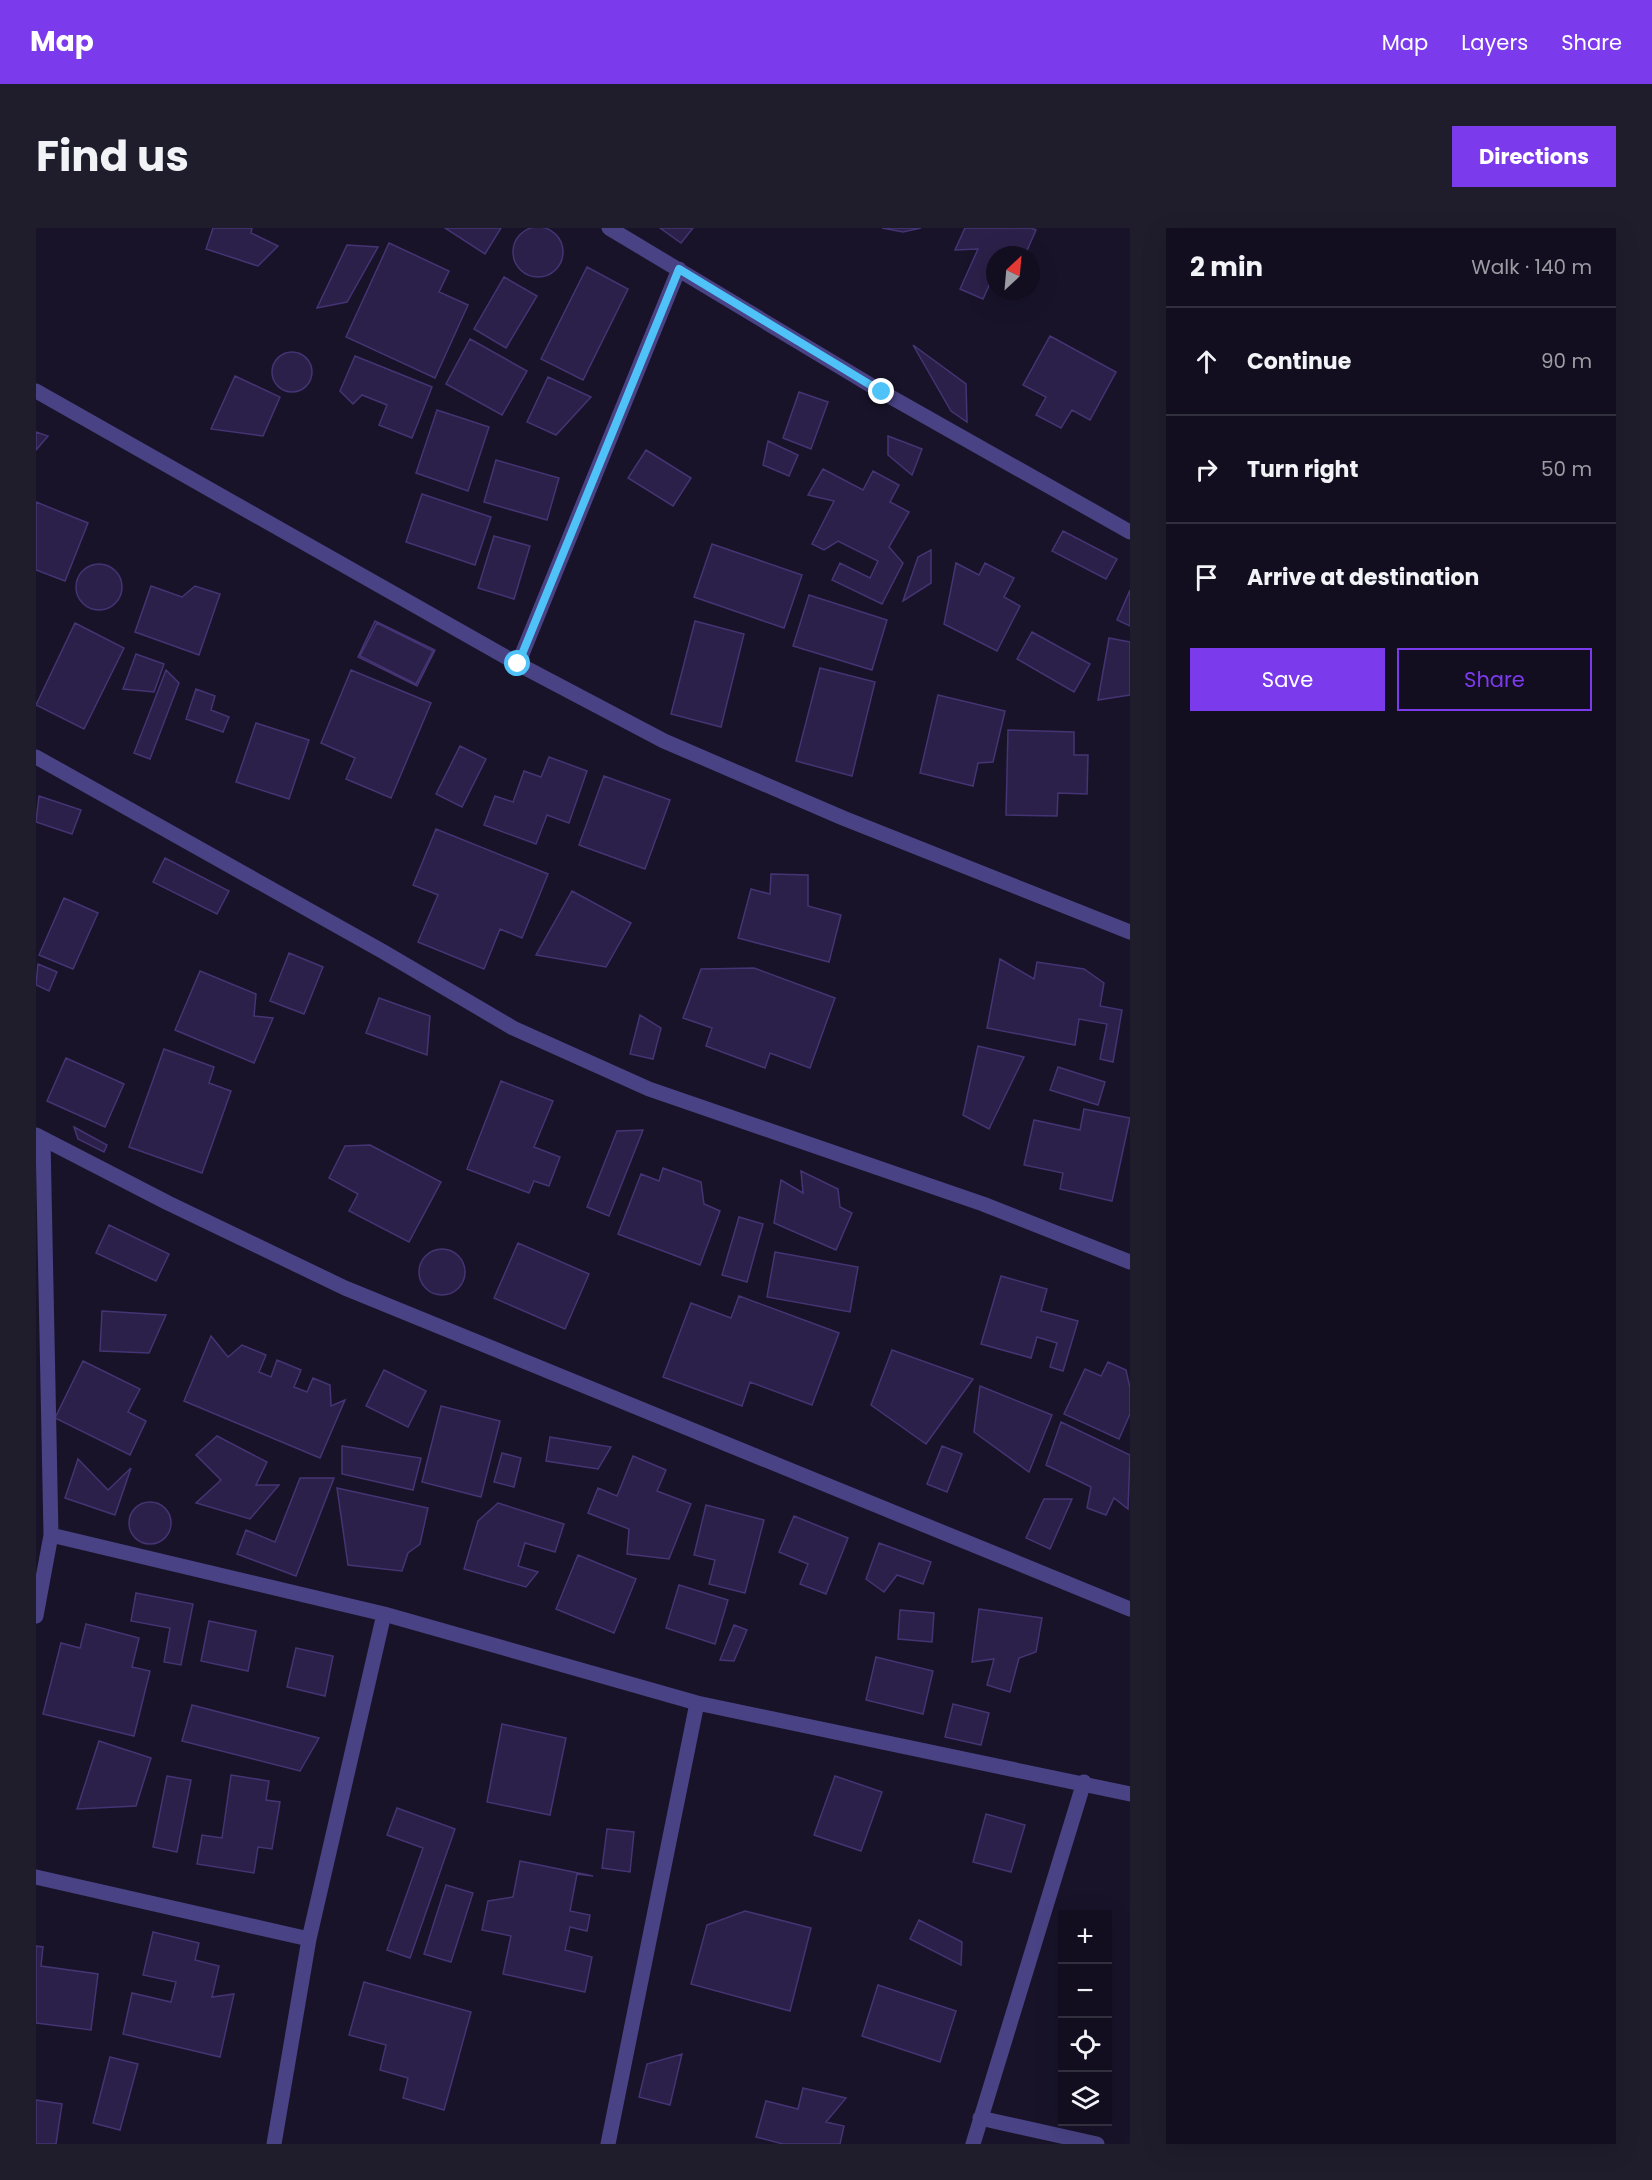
<!DOCTYPE html>
<html lang="en">
<head>
<meta charset="utf-8">
<style>
  :root { --surface:#120e1f; --page:#1f1c2c; --text:#f1f3f6; --muted:#9c9ca4; --line:#312e3d; --accent:#7c3aed }
  body { margin:0; font-family:Poppins,sans-serif; background:var(--page); color:var(--text) }
  .controls { position:absolute; right:18px; bottom:18px; display:grid; overflow:hidden; border-radius:0px; box-shadow:0 6px 24px #0002 }
  .controls button { width:54px; height:54px; display:grid; place-items:center; padding:0; border:0; border-bottom:2px solid var(--line); background:var(--surface); color:var(--text); font:30px sans-serif }
  .compass { position:absolute; left:950px; top:18px; width:54px; height:54px; border-radius:50%; background:var(--surface); box-shadow:0 6px 24px #0002; rotate:26deg }
  .stop { position:absolute; width:18px; height:18px; margin:-14px; border:4px solid #4fc3f7; border-radius:50%; background:#fff }
  .stop.end { background:#4fc3f7; border-color:#fff; box-shadow:0 2px 6px #0008 }
  .list { margin:0; padding:0; list-style:none }
  h2 { display:flex; justify-content:space-between; align-items:center; height:78px; margin:0; padding:0 24px; font-size:26px }
  h2 small { font-size:20px; font-weight:400; color:var(--muted) }
  .list li { display:grid; grid-template-columns:39px 1fr auto; gap:18px; align-items:center; box-sizing:border-box; height:108px; padding:0 24px; border-top:2px solid var(--line) }
  .list b { display:block; font-size:22px; white-space:nowrap }
  .list em { font-size:20px; font-style:normal; color:var(--muted) }
  .actions { display:flex; gap:12px; padding:18px 24px }
  .actions a { flex:1; padding:14px 0; border:2px solid var(--accent); border-radius:0px; text-align:center; font-size:21px; color:var(--accent) }
  .actions .main { background:var(--accent); color:#fff }
  .icon { flex:none; width:33px; height:33px; fill:none; stroke:currentColor; stroke-width:2; stroke-linecap:round; stroke-linejoin:round }
  .map { position:relative; flex:none; width:1094px; height:1916px; overflow:hidden; border-radius:0px }
  header { display:flex; align-items:center; gap:36px; box-sizing:border-box; height:84px; padding:0 30px; background:var(--accent); color:#fff }
  header strong { font-size:28px }
  nav { display:flex; gap:33px; margin-inline-start:auto; font-size:21px }
  .intro { display:flex; align-items:center; justify-content:space-between; box-sizing:border-box; height:144px; padding:0 36px }
  h1 { margin:0; font-size:42px }
  .button { padding:15px 27px; border-radius:0px; background:var(--accent); color:#fff; font-size:21px; font-weight:700 }
  main { display:flex; gap:36px; padding:0 36px }
  aside { flex:1; background:var(--surface); border-radius:0px; box-shadow:0 6px 24px #0002 }
  .map>svg:first-child { display:block }
</style>
</head>
<body>
<header>
<strong>Map</strong>
<nav><a>Map</a><a>Layers</a><a>Share</a></nav>
</header>
<div class="intro"><h1>Find us</h1><a class="button">Directions</a></div>
<main>
<div class="map">
<svg width="1094" height="1916" viewBox="0 0 1094 1916">
  <rect width="100%" height="100%" fill="#181329"/>
  <path fill="#2b2049" stroke="#453473" stroke-width="1.5" d="M477 24a25 25 0 1 1 50 0a25 25 0 1 1-50 0Z
    M 177,0 L 216,0 L 215,5 L 242,18 L 222,38 L 170,21 Z
    M 409,0 L 465,0 L 449,26 Z
    M 624,0 L 657,0 L 645,15 Z
    M 846,0 L 885,0 L 867,4 Z
    M 929,0 L 995,0 L 1000,2 L 989,27 L 959,27 L 959,44 L 947,71 L 924,61 L 942,21 L 919,22 Z
    M 353,15 L 413,43 L 403,64 L 432,77 L 399,150 L 310,109 Z
    M 311,17 L 342,19 L 311,74 L 281,80 Z
    M 551,39 L 592,61 L 547,152 L 505,131 Z
    M 468,49 L 501,68 L 470,120 L 438,101 Z
    M 1014,108 L 1080,144 L 1054,192 L 1036,182 L 1025,200 L 1000,187 L 1010,169 L 987,157 Z
    M 434,111 L 491,143 L 466,187 L 410,156 Z
    M 877,117 L 930,156 L 931,194 L 915,183 Z
    M236 144a20 20 0 1 1 40 0a20 20 0 1 1-40 0Z
    M 319,128 L 396,159 L 376,210 L 343,197 L 351,177 L 326,167 L 317,176 L 304,163 Z
    M 199,148 L 244,169 L 227,208 L 175,201 Z
    M 512,149 L 555,169 L 520,207 L 491,194 Z
    M 763,164 L 792,174 L 775,221 L 747,210 Z
    M 401,182 L 453,199 L 432,263 L 380,245 Z
    M 0,204 L 12,208 L 0,222 Z
    M 852,208 L 886,221 L 876,247 L 852,227 Z
    M 732,213 L 762,227 L 753,248 L 727,237 Z
    M 610,222 L 655,250 L 637,278 L 592,250 Z
    M 460,232 L 523,250 L 511,292 L 448,274 Z
    M 787,241 L 827,262 L 837,243 L 863,257 L 854,274 L 873,284 L 853,319 L 867,335 L 846,376 L 796,352 L 804,335 L 834,350 L 842,333 L 802,313 L 788,322 L 776,316 L 798,273 L 772,267 Z
    M 386,266 L 455,289 L 439,337 L 370,314 Z
    M 0,274 L 52,295 L 29,353 L 0,342 Z
    M 1027,303 L 1081,331 L 1070,351 L 1016,323 Z
    M 458,308 L 494,318 L 478,371 L 442,360 Z
    M 676,316 L 766,347 L 748,400 L 658,369 Z
    M 895,322 L 895,355 L 867,373 L 882,329 Z
    M 920,335 L 943,347 L 949,335 L 978,350 L 968,369 L 984,378 L 961,423 L 908,396 Z
    M40 359a23 23 0 1 1 46 0a23 23 0 1 1-46 0Z
    M 115,358 L 146,369 L 159,358 L 184,366 L 163,427 L 99,404 Z
    M 1094,362 L 1094,398 L 1081,392 Z
    M 773,367 L 851,392 L 836,442 L 757,418 Z
    M 339,393 L 399,422 L 381,458 L 322,429 Z
    M 659,393 L 708,406 L 685,499 L 635,486 Z
    M 39,395 L 88,420 L 48,501 L 0,477 Z
    M 341,395 L 397,423 L 380,456 L 324,428 Z
    M 996,404 L 1054,436 L 1038,464 L 981,431 Z
    M 1073,410 L 1094,414 L 1094,467 L 1062,472 Z
    M 100,426 L 128,436 L 118,464 L 87,461 Z
    M 784,440 L 839,454 L 816,548 L 760,533 Z
    M 130,442 L 143,455 L 114,531 L 98,525 Z
    M 315,442 L 395,475 L 355,570 L 310,551 L 319,530 L 285,515 Z
    M 160,461 L 179,468 L 175,482 L 193,489 L 187,504 L 150,491 Z
    M 902,467 L 969,483 L 957,534 L 942,535 L 937,558 L 884,545 Z
    M 220,495 L 273,512 L 253,571 L 200,554 Z
    M 972,502 L 1038,504 L 1038,527 L 1052,527 L 1051,566 L 1022,565 L 1021,588 L 970,587 Z
    M 424,518 L 450,531 L 426,579 L 400,566 Z
    M 513,529 L 551,543 L 533,595 L 511,587 L 500,616 L 448,597 L 459,568 L 477,574 L 488,543 L 505,549 Z
    M 568,548 L 634,572 L 609,641 L 543,617 Z
    M 3,568 L 45,582 L 36,606 L 0,594 Z
    M 400,601 L 512,646 L 486,710 L 464,701 L 448,741 L 382,714 L 402,667 L 377,657 Z
    M 129,630 L 193,663 L 181,686 L 117,654 Z
    M 735,646 L 772,647 L 772,678 L 805,687 L 793,734 L 702,710 L 715,661 L 734,666 Z
    M 536,663 L 595,695 L 570,739 L 500,727 Z
    M 28,670 L 62,685 L 37,741 L 3,727 Z
    M 253,725 L 287,739 L 268,786 L 234,773 Z
    M 964,731 L 998,751 L 1001,734 L 1048,741 L 1068,755 L 1064,778 L 1086,782 L 1077,834 L 1064,831 L 1071,796 L 1043,791 L 1039,817 L 951,800 Z
    M 2,736 L 21,744 L 13,763 L 0,757 Z
    M 718,740 L 799,770 L 774,840 L 734,825 L 729,840 L 670,818 L 676,800 L 647,790 L 665,741 Z
    M 164,743 L 220,766 L 218,788 L 237,790 L 218,835 L 139,802 Z
    M 343,770 L 394,788 L 391,827 L 330,805 Z
    M 604,787 L 625,800 L 617,831 L 594,826 Z
    M 942,818 L 988,829 L 953,901 L 927,887 Z
    M 128,821 L 178,839 L 173,855 L 195,863 L 166,945 L 93,919 Z
    M 30,830 L 88,856 L 69,899 L 11,873 Z
    M 1022,839 L 1069,854 L 1062,877 L 1014,862 Z
    M 465,853 L 517,873 L 498,919 L 524,929 L 513,958 L 498,953 L 493,965 L 431,941 Z
    M 1048,881 L 1094,890 L 1076,973 L 1024,961 L 1027,945 L 988,937 L 998,892 L 1044,902 Z
    M 38,899 L 71,917 L 68,924 L 42,911 Z
    M 607,902 L 573,988 L 551,979 L 581,903 Z
    M 334,917 L 405,954 L 373,1014 L 313,983 L 322,966 L 293,950 L 309,918 Z
    M 627,940 L 665,954 L 668,976 L 684,983 L 664,1037 L 582,1006 L 605,946 L 623,953 Z
    M 765,943 L 802,961 L 804,979 L 816,985 L 800,1022 L 738,995 L 745,952 L 767,965 Z
    M 703,989 L 727,996 L 711,1054 L 686,1047 Z
    M 73,997 L 133,1026 L 120,1053 L 60,1025 Z
    M 482,1015 L 553,1046 L 529,1101 L 458,1070 Z
    M383 1044a23 23 0 1 1 46 0a23 23 0 1 1-46 0Z
    M 739,1024 L 822,1039 L 814,1084 L 731,1069 Z
    M 965,1048 L 1011,1061 L 1005,1083 L 1042,1093 L 1027,1143 L 1014,1139 L 1021,1115 L 1001,1109 L 995,1130 L 945,1116 Z
    M 703,1068 L 803,1105 L 776,1177 L 714,1154 L 706,1178 L 627,1149 L 655,1075 L 695,1090 Z
    M 66,1083 L 130,1087 L 113,1125 L 64,1123 Z
    M 175,1108 L 192,1129 L 206,1117 L 230,1127 L 223,1144 L 235,1149 L 241,1132 L 265,1142 L 258,1159 L 271,1164 L 277,1150 L 294,1157 L 295,1178 L 309,1172 L 284,1230 L 148,1173 Z
    M 856,1122 L 937,1151 L 890,1216 L 835,1177 Z
    M 47,1133 L 104,1161 L 92,1184 L 110,1193 L 94,1227 L 19,1190 Z
    M 1072,1134 L 1090,1142 L 1094,1160 L 1094,1186 L 1083,1211 L 1028,1186 L 1049,1141 L 1065,1148 Z
    M 348,1142 L 390,1163 L 372,1199 L 330,1178 Z
    M 944,1158 L 1016,1187 L 993,1244 L 938,1204 Z
    M 405,1178 L 464,1193 L 445,1269 L 386,1254 Z
    M 1025,1194 L 1094,1227 L 1092,1281 L 1078,1270 L 1070,1287 L 1051,1280 L 1055,1259 L 1010,1237 Z
    M 181,1208 L 231,1234 L 220,1257 L 243,1257 L 214,1291 L 160,1275 L 185,1252 L 160,1227 Z
    M 514,1209 L 575,1219 L 562,1241 L 510,1233 Z
    M 306,1218 L 385,1230 L 377,1262 L 306,1246 Z
    M 906,1218 L 926,1226 L 911,1264 L 891,1256 Z
    M 466,1225 L 485,1230 L 478,1259 L 458,1254 Z
    M 597,1228 L 630,1242 L 621,1263 L 655,1276 L 633,1331 L 591,1326 L 593,1301 L 552,1285 L 562,1260 L 581,1268 Z
    M 42,1231 L 72,1262 L 95,1240 L 79,1287 L 29,1270 Z
    M 264,1250 L 298,1250 L 260,1348 L 201,1326 L 210,1302 L 239,1314 Z
    M 301,1260 L 392,1280 L 384,1316 L 372,1325 L 366,1343 L 312,1337 Z
    M 1008,1271 L 1036,1271 L 1014,1321 L 990,1310 Z
    M93 1295a21 21 0 1 1 42 0a21 21 0 1 1-42 0Z
    M 462,1275 L 528,1296 L 519,1324 L 489,1315 L 482,1338 L 502,1344 L 490,1359 L 428,1341 L 442,1293 Z
    M 670,1277 L 728,1292 L 709,1365 L 673,1356 L 679,1332 L 658,1327 Z
    M 758,1288 L 812,1310 L 790,1366 L 764,1356 L 772,1336 L 743,1324 Z
    M 843,1315 L 895,1334 L 887,1356 L 861,1347 L 848,1364 L 830,1351 Z
    M 542,1327 L 600,1351 L 578,1405 L 520,1381 Z
    M 643,1357 L 692,1372 L 679,1416 L 630,1400 Z
    M 100,1365 L 157,1376 L 145,1437 L 128,1434 L 134,1400 L 95,1393 Z
    M 943,1381 L 1006,1390 L 1000,1424 L 983,1430 L 974,1464 L 951,1457 L 958,1431 L 936,1434 Z
    M 864,1382 L 898,1385 L 896,1414 L 862,1411 Z
    M 173,1393 L 220,1403 L 212,1443 L 165,1433 Z
    M 50,1396 L 103,1410 L 96,1439 L 114,1443 L 98,1508 L 7,1486 L 25,1415 L 44,1420 Z
    M 698,1397 L 711,1402 L 698,1433 L 684,1432 Z
    M 260,1420 L 297,1428 L 289,1468 L 251,1459 Z
    M 840,1429 L 897,1443 L 887,1486 L 830,1472 Z
    M 917,1476 L 953,1485 L 945,1517 L 909,1509 Z
    M 156,1477 L 283,1510 L 264,1543 L 146,1513 Z
    M 466,1496 L 530,1510 L 514,1587 L 451,1574 Z
    M 63,1513 L 115,1530 L 100,1578 L 41,1581 Z
    M 195,1547 L 233,1553 L 230,1572 L 244,1574 L 236,1621 L 222,1619 L 218,1645 L 161,1636 L 166,1607 L 186,1610 Z
    M 131,1548 L 155,1552 L 141,1624 L 117,1619 Z
    M 799,1548 L 846,1564 L 825,1623 L 778,1607 Z
    M 361,1580 L 419,1601 L 374,1730 L 351,1722 L 387,1620 L 351,1607 Z
    M 950,1586 L 989,1597 L 975,1644 L 937,1634 Z
    M 571,1601 L 598,1604 L 594,1644 L 566,1640 Z
    M 484,1633 L 557,1648 L 541,1646 L 534,1683 L 554,1687 L 551,1703 L 534,1699 L 529,1722 L 556,1729 L 549,1764 L 467,1746 L 475,1708 L 446,1702 L 452,1673 L 477,1669 Z
    M 410,1657 L 437,1665 L 415,1734 L 388,1726 Z
    M 709,1683 L 775,1700 L 754,1783 L 655,1756 L 671,1697 Z
    M 883,1692 L 926,1714 L 925,1737 L 874,1711 Z
    M 117,1704 L 163,1715 L 159,1732 L 183,1738 L 176,1769 L 198,1766 L 184,1829 L 87,1806 L 96,1765 L 135,1774 L 140,1754 L 107,1747 Z
    M 0,1718 L 7,1719 L 5,1738 L 62,1746 L 55,1802 L 0,1795 Z
    M 328,1754 L 435,1784 L 408,1882 L 367,1870 L 372,1850 L 344,1842 L 350,1817 L 313,1807 Z
    M 842,1757 L 920,1783 L 904,1834 L 826,1808 Z
    M 646,1826 L 634,1877 L 603,1869 L 611,1836 Z
    M 74,1829 L 102,1836 L 84,1902 L 57,1895 Z
    M 767,1860 L 810,1870 L 790,1894 L 808,1898 L 804,1916 L 747,1916 L 720,1909 L 730,1873 L 762,1881 Z
    M 0,1872 L 26,1876 L 20,1916 L 0,1916 Z"/>
  <g fill="none" stroke-linecap="round" stroke-linejoin="round">
    <path stroke="#494284" stroke-width="15" d="M 573,0 L 846,164 L 1094,304
      M 0,163 L 482,436 L 628,513 L 807,590 L 1094,704
      M 482,436 L 643,41
      M 0,529 L 346,723 L 477,800 L 613,861 L 947,976 L 1094,1034
      M 0,907 L 132,975 L 309,1060 L 1094,1381
      M 15,1307 L 348,1386 L 661,1475 L 1094,1566
      M 0,1388 L 15,1307 L 7,911
      M 0,1649 L 273,1711
      M 944,1890 L 1061,1916
      M 238,1916 L 273,1711 L 348,1386
      M 572,1916 L 661,1475
      M 937,1916 L 1048,1554"/>
  </g>
  <g fill="none" stroke-linecap="round" stroke-linejoin="round">
    <path stroke="#4fc3f7" stroke-width="8" d="M 482,436 L 643,41 L 846,164"/>
  </g>
</svg>
<div class="controls">
<button>+</button>
<button>−</button>
<button><svg class="icon" aria-label="locate" viewBox="0 0 24 24"><circle cx="12" cy="12" r="6"/><path d="M12 2v4M12 18v4M2 12h4M18 12h4"/></svg></button>
<button><svg class="icon" aria-label="layers" viewBox="0 0 24 24"><path d="M12 4l9 5-9 5-9-5zM3 14l9 5 9-5"/></svg></button>
</div>
<svg class="compass" viewBox="-18 -18 36 36"><path d="M0-13l5 13h-10z" fill="#e53935"/><path d="M0 13l5-13h-10z" fill="#9c9ca4"/></svg>
<div class="stop" style="left:482px;top:436px"></div>
<div class="stop end" style="left:846px;top:164px"></div>
</div>
<aside>
<h2>2 min<small>Walk · 140 m</small></h2>
<ul class="list">
<li><svg class="icon" aria-label="ahead" viewBox="0 0 24 24"><path d="M12 20V5M6 11l6-6 6 6"/></svg><div><b>Continue</b></div><em>90 m</em></li>
<li><svg class="icon" aria-label="right" viewBox="0 0 24 24"><path d="M7 20v-9h11M14 6l5 5-5 5"/></svg><div><b>Turn right</b></div><em>50 m</em></li>
<li><svg class="icon" aria-label="arrive" viewBox="0 0 24 24"><path d="M6 21V4h12l-3 4 3 4H6"/></svg><div><b>Arrive at destination</b></div></li>
</ul>
<div class="actions"><a class="main">Save</a><a>Share</a></div>
</aside>
</main>
</body>
</html>
